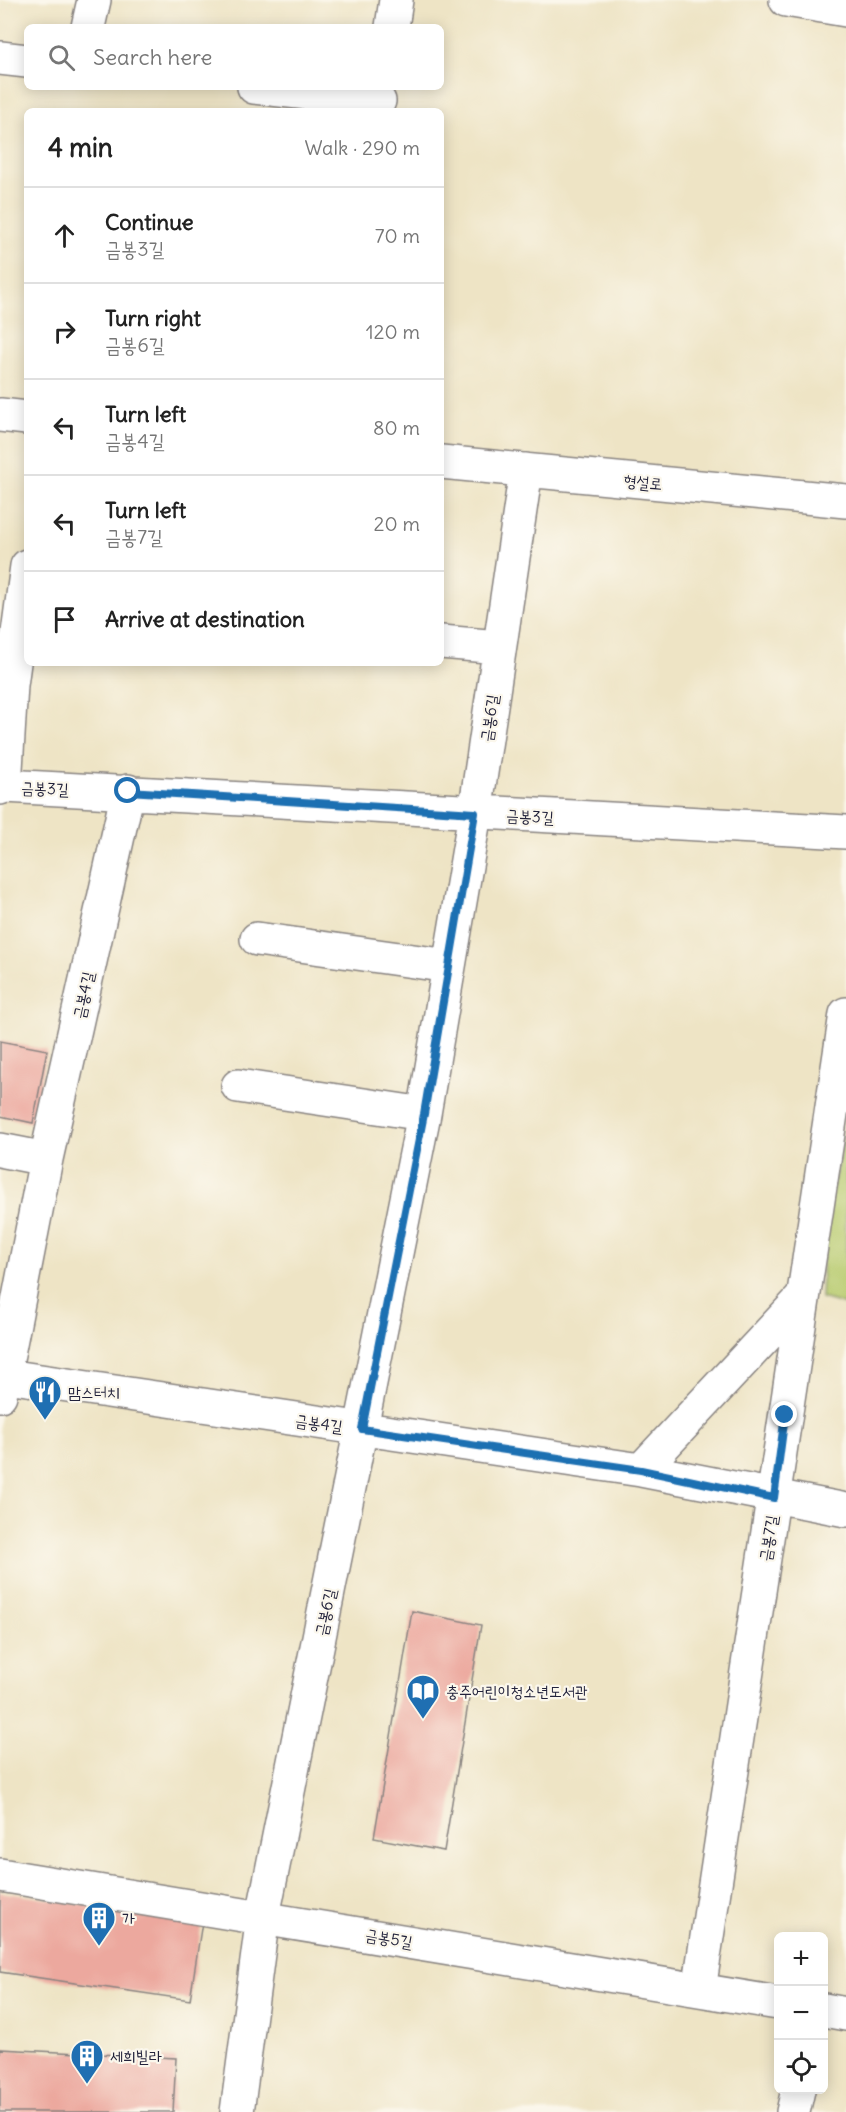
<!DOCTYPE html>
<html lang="en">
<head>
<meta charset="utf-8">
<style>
  :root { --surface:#fff; --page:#f6f6f6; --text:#222; --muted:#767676; --line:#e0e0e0 }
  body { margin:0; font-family:Delius,"Poor Story",sans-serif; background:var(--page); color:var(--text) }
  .controls { position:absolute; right:18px; bottom:18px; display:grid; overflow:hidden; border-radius:9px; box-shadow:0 3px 15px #0003 }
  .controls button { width:54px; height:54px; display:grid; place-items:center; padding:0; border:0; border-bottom:2px solid var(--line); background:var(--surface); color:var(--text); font:30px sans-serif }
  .stop { position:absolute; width:18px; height:18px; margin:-14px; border:4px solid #1f6fb2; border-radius:50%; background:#fff }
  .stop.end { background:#1f6fb2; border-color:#fff; box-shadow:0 2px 6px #0008 }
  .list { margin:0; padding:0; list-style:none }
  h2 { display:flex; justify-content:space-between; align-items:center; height:78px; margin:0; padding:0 24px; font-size:26px }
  h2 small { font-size:20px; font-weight:400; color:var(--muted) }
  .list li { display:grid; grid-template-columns:39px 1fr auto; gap:18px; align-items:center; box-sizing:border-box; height:96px; padding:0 24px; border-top:2px solid var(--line) }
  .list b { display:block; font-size:22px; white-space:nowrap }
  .list p { margin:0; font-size:20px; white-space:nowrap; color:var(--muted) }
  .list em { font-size:20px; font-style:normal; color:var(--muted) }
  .icon { flex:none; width:33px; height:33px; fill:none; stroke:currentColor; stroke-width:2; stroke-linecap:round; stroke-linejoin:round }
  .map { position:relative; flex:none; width:846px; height:2112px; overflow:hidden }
  .search { position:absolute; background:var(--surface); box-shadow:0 3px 15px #0003; left:24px; top:24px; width:420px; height:66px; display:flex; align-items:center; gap:15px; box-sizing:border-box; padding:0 21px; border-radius:9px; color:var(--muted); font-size:22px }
  .panel { position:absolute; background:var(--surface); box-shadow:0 3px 15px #0003; left:24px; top:108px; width:420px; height:558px; border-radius:9px }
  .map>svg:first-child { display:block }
</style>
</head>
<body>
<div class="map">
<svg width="846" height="2112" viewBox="0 0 846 2112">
  <rect width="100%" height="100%" fill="#fbf7ec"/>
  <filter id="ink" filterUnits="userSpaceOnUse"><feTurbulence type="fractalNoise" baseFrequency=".0167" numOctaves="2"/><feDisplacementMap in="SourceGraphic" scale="12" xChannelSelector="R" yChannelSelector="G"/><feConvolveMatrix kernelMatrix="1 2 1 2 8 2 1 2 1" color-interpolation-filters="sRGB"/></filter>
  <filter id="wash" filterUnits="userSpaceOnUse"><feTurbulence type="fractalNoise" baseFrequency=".008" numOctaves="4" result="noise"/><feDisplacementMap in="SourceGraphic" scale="24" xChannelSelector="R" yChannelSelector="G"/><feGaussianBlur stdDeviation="1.35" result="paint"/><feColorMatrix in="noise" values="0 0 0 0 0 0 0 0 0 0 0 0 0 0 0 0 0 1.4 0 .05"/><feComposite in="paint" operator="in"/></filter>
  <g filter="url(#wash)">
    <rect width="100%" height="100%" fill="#eee4c5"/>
    <path fill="#b8cb6e" stroke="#6d7654" stroke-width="1.5" d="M 846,1126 L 846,1305 L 821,1298 L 824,1227 Z"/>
    <g id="blocks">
      <path fill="#eca89e" d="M 0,1041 L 47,1050 L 33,1123 L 0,1116 Z
        M 412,1611 L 481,1625 L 444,1851 L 374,1838 Z
        M 0,1892 L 202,1922 L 190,2000 L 0,1972 Z
        M 0,2049 L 176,2058 L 173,2112 L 0,2112 Z"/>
    </g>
  </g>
  <g filter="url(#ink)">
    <use href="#blocks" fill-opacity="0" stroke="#888380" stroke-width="1.5"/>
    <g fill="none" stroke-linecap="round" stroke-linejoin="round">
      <g stroke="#888380" stroke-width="36">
        <path id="minor" d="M 786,0 L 846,10
          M 88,27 L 94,0
          M 392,27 L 396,0
          M 0,58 L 27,61
          M 254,87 L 379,101
          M 0,415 L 27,418
          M 441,462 L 846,501
          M 441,642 L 499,647
          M 5,786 L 11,685 L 27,566
          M 0,788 L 5,786 L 846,832
          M 257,939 L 449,966
          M 238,1086 L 424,1114
          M 0,1150 L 46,1159
          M 0,1375 L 641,1470 L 846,1510
          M 0,1395 L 46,1159 L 128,791
          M 641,1470 L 801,1299
          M 0,1875 L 778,2003
          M 699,1990 L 846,1014
          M 824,2010 L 846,2014
          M 237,2112 L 263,1916 L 424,1114 L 475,813 L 526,470
          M 793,2112 L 798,2090"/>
      </g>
      <use href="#minor" stroke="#fff" stroke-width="33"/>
    </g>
  </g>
  <g fill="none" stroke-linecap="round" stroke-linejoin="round" filter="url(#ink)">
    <path stroke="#1f6fb2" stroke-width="8" d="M 128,791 L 475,813 L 424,1114 L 362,1429 L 641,1470 L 774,1498 L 785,1415"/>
  </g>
  <defs>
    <g id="restaurant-pin" transform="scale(1.725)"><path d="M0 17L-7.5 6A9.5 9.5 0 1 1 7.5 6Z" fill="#1f6fb2" stroke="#fbf7ec"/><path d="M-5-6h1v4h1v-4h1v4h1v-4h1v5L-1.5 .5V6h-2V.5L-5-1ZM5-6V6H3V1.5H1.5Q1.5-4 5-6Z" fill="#fff"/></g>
    <g id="library-pin" transform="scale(1.725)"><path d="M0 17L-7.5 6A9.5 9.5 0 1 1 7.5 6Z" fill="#1f6fb2" stroke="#fbf7ec"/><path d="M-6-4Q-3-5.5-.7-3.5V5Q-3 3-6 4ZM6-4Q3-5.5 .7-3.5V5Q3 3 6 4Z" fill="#fff"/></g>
    <g id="building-pin" transform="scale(1.725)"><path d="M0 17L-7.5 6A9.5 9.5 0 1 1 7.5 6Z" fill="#1f6fb2" stroke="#fbf7ec"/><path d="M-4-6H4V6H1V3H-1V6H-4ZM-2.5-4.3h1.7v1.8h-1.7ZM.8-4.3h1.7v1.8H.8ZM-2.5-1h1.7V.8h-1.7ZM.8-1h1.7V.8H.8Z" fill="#fff"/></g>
  </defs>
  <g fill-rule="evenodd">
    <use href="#restaurant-pin" x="45" y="1392"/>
    <use href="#library-pin" x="423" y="1691"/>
    <use href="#building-pin" x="99" y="1918"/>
    <use href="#building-pin" x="87" y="2056"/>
  </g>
  <g text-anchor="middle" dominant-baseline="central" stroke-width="4.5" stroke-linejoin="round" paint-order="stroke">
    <g font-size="16" fill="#22223b" stroke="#fbf7ec">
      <text transform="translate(643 482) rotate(5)">형설로</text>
      <text transform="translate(489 718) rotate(-82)">금봉6길</text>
      <text transform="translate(45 788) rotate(2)">금봉3길</text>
      <text transform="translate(530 816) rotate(3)">금봉3길</text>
      <text transform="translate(83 995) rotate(-78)">금봉4길</text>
      <text transform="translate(319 1423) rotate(8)">금봉4길</text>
      <text transform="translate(768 1538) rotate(-81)">금봉7길</text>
      <text transform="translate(325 1612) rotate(-78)">금봉6길</text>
      <text transform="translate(389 1938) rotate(10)">금봉5길</text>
    </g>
    <g font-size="16" fill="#22223b" stroke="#fbf7ec" text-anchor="start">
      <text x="68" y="1392">맘스터치</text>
      <text x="446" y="1691">충주어린이청소년도서관</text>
      <text x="122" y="1918">가</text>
      <text x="110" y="2056">세희빌라</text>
    </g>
  </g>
</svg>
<div class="controls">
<button>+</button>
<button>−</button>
<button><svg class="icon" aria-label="locate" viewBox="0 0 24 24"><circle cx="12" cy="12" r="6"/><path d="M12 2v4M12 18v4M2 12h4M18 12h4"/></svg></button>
</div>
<div class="stop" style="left:128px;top:791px"></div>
<div class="stop end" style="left:785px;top:1415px"></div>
<div class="search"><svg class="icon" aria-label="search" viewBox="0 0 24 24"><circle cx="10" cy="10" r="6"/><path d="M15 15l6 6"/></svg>Search here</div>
<section class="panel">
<h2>4 min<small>Walk · 290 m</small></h2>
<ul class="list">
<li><svg class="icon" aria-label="ahead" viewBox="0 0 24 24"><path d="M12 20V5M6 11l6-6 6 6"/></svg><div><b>Continue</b><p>금봉3길</p></div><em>70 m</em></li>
<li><svg class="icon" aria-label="right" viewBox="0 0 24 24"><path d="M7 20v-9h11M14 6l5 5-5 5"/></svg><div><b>Turn right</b><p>금봉6길</p></div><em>120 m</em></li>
<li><svg class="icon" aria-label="left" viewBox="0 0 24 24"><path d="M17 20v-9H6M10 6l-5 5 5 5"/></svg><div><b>Turn left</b><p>금봉4길</p></div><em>80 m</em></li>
<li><svg class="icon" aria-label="left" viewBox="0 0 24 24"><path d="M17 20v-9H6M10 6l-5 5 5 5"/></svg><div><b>Turn left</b><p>금봉7길</p></div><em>20 m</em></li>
<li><svg class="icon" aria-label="arrive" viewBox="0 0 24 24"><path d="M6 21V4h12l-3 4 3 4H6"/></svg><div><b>Arrive at destination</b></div></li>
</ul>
</section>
</div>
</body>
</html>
